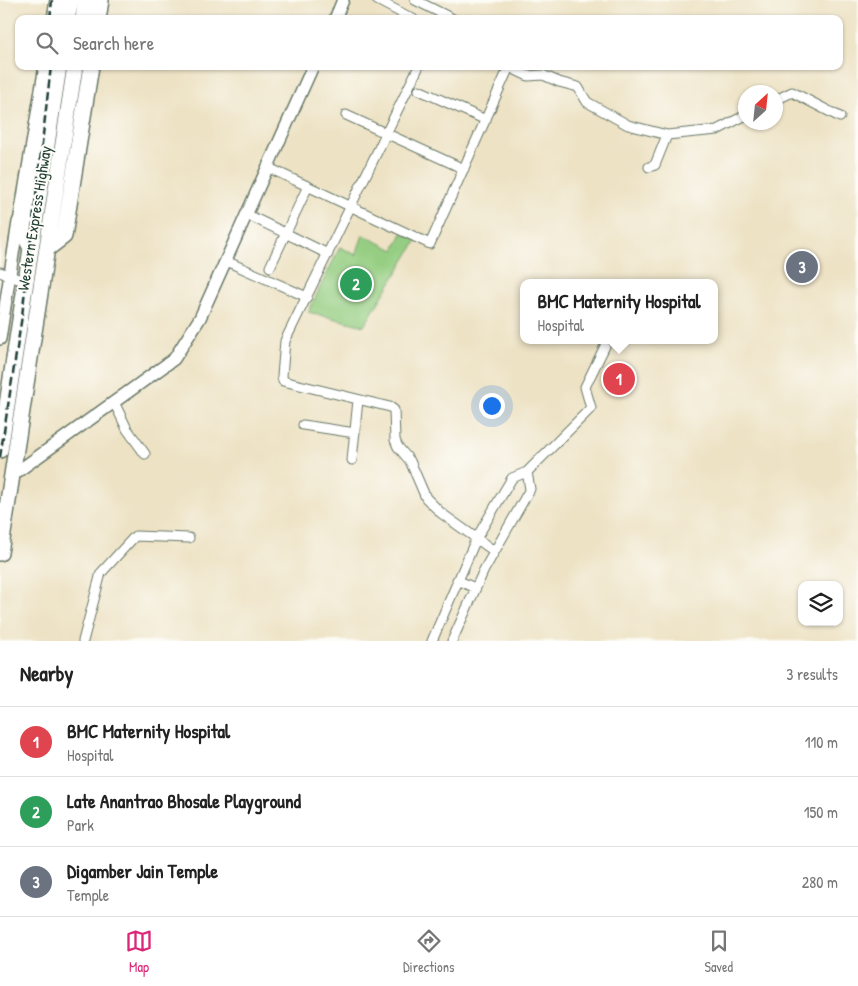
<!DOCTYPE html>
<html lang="en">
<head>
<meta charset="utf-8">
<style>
  :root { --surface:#fff; --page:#f6f6f6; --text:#222; --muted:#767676; --line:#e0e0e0; --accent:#db2777 }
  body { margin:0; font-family:"Patrick Hand",sans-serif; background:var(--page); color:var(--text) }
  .controls { position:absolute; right:15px; bottom:15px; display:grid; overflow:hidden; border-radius:10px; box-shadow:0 1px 4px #0004 }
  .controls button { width:45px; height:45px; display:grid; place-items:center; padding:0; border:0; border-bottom:1px solid var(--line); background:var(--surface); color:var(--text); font:25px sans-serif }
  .compass { position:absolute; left:738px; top:85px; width:45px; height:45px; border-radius:50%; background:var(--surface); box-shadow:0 1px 4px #0004; rotate:27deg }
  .you { position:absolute; left:491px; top:405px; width:18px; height:18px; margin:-12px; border:4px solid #fff; border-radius:50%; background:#1a73e8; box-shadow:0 0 0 8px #1a73e833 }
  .badge { display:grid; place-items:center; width:32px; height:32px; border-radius:50%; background:var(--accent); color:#fff; font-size:16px; font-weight:700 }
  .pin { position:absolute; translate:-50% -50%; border:2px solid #fff; box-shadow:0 1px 5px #0006 }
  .popup { position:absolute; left:520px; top:279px; width:198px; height:65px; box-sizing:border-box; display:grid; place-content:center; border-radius:10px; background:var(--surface); filter:drop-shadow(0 1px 4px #0005); font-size:16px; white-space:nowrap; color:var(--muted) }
  .popup b { font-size:19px; color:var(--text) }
  .popup::after { content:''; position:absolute; left:50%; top:100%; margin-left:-10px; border:10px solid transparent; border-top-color:var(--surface) }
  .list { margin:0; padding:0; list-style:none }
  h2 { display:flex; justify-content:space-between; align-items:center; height:65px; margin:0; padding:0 20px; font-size:21px }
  h2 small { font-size:16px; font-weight:400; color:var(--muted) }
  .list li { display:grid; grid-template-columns:32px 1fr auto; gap:15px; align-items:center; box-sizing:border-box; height:70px; padding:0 20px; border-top:1px solid var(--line) }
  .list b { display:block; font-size:19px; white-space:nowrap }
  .list p { margin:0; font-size:16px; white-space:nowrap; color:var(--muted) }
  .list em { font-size:16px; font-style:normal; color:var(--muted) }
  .icon { flex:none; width:28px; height:28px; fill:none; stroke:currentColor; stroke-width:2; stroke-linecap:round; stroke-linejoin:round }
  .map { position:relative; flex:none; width:858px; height:641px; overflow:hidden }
  .search { position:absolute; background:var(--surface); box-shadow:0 1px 4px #0004; left:15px; right:15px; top:15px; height:55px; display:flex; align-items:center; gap:12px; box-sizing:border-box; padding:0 18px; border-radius:10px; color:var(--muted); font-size:19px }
  .sheet { height:275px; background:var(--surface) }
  nav { display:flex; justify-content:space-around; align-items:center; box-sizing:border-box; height:70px; border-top:1px solid var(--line); background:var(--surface); font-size:14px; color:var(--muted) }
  nav a { display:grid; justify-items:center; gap:2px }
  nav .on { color:var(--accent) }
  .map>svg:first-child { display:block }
</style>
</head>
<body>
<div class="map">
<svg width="858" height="641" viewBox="0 0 858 641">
  <rect width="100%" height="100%" fill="#fdfcf7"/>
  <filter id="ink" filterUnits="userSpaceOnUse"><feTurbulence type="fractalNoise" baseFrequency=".02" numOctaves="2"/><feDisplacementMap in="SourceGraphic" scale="10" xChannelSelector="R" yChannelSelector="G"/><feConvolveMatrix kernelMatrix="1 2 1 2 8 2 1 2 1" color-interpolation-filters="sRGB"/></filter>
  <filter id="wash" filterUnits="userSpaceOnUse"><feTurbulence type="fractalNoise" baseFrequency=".0096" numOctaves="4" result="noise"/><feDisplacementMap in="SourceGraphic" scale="20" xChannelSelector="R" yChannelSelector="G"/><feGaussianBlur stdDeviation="1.12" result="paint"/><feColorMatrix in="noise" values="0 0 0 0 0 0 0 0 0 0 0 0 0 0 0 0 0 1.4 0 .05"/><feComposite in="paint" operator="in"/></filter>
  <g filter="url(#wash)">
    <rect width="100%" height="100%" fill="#ede2c4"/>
    <path fill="#95ce82" stroke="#5a865b" d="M 402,233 L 417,240 L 364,326 L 308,312 L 340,247 L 356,255 L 363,235 L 394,250 Z"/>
  </g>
  <g filter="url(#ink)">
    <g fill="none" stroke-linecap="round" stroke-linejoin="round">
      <g stroke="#677766" stroke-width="11">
        <path id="minor" d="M 377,0 L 413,19
          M 415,0 L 453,19
          M 419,66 L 285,341 L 282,376 L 283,381 L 287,382 L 390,407 L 394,410 L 395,440 L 398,447 L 410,461 L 426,498 L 441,513 L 494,551
          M 507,66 L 528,76 L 543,75 L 559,82 L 578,87 L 587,102 L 628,125 L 667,135 L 717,130 L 746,115
          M 419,90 L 486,120
          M 776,100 L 792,92 L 840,117
          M 346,115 L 464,169
          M 267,167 L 430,244 L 509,67
          M 649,167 L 655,165 L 667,135
          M 246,214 L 328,254
          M 226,261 L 307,297
          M 270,267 L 308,186
          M 0,272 L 26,282
          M 114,402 L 127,429 L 145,454
          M 303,425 L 355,433
          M 352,460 L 358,400
          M 457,580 L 475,588
          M 83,641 L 101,573 L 135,536 L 189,538
          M 432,641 L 476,539 L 512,478 L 527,472 L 591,408 L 585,387 L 605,346
          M 452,641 L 484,570 L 530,489 L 527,472"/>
      </g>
      <g stroke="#677766" stroke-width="14">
        <path id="tertiary" d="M 335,19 L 343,0
          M 0,339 L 18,222
          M 14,474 L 174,359 L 200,318 L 313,66"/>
      </g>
      <g stroke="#677766" stroke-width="18">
        <path id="trunk" d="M 55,19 L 58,0
          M 67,19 L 71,0
          M 83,19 L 86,0
          M 98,19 L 101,0
          M 31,248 L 20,228 L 47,66
          M 47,249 L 64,236 L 91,66
          M 0,450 L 59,66
          M 0,553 L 75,66"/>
      </g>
      <use href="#minor" stroke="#fff" stroke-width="9"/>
      <use href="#tertiary" stroke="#fff" stroke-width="11"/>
      <use href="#trunk" stroke="#fff" stroke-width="15"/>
      <path stroke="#1f3d34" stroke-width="2.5" stroke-dasharray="8 4" stroke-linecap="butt" d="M 50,19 L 52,0
        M 0,457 L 22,316 L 51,66"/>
    </g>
  </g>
  <g text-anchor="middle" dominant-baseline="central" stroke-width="4" stroke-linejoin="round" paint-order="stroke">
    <g font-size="16" fill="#1f3d34" stroke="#fdfcf7">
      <text transform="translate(34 218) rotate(-81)">Western Express Highway</text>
    </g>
  </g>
</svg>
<div class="controls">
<button><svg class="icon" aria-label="layers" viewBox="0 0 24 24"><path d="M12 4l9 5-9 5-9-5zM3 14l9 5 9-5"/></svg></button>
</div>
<svg class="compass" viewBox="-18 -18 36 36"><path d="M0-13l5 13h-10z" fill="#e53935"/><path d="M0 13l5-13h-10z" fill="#767676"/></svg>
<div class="you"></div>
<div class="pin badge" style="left:619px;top:379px;background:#e0444e">1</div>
<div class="popup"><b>BMC Maternity Hospital</b>Hospital</div>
<div class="pin badge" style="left:356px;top:284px;background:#2e9e5b">2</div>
<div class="pin badge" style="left:802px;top:267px;background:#6b7280">3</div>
<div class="search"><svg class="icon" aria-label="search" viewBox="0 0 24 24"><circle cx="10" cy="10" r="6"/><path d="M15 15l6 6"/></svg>Search here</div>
</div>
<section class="sheet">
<h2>Nearby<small>3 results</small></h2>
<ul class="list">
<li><span class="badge" style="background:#e0444e">1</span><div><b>BMC Maternity Hospital</b><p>Hospital</p></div><em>110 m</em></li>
<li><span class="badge" style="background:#2e9e5b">2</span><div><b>Late Anantrao Bhosale Playground</b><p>Park</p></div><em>150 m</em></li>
<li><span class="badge" style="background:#6b7280">3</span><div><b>Digamber Jain Temple</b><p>Temple</p></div><em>280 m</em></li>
</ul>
</section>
<nav>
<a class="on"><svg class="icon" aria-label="map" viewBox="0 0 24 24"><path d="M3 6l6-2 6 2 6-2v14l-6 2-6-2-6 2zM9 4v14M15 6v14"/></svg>Map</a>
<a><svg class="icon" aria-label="directions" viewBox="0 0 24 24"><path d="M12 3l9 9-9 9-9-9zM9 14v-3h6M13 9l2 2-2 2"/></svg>Directions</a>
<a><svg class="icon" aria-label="saved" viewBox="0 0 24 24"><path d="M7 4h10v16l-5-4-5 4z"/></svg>Saved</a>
</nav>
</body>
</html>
